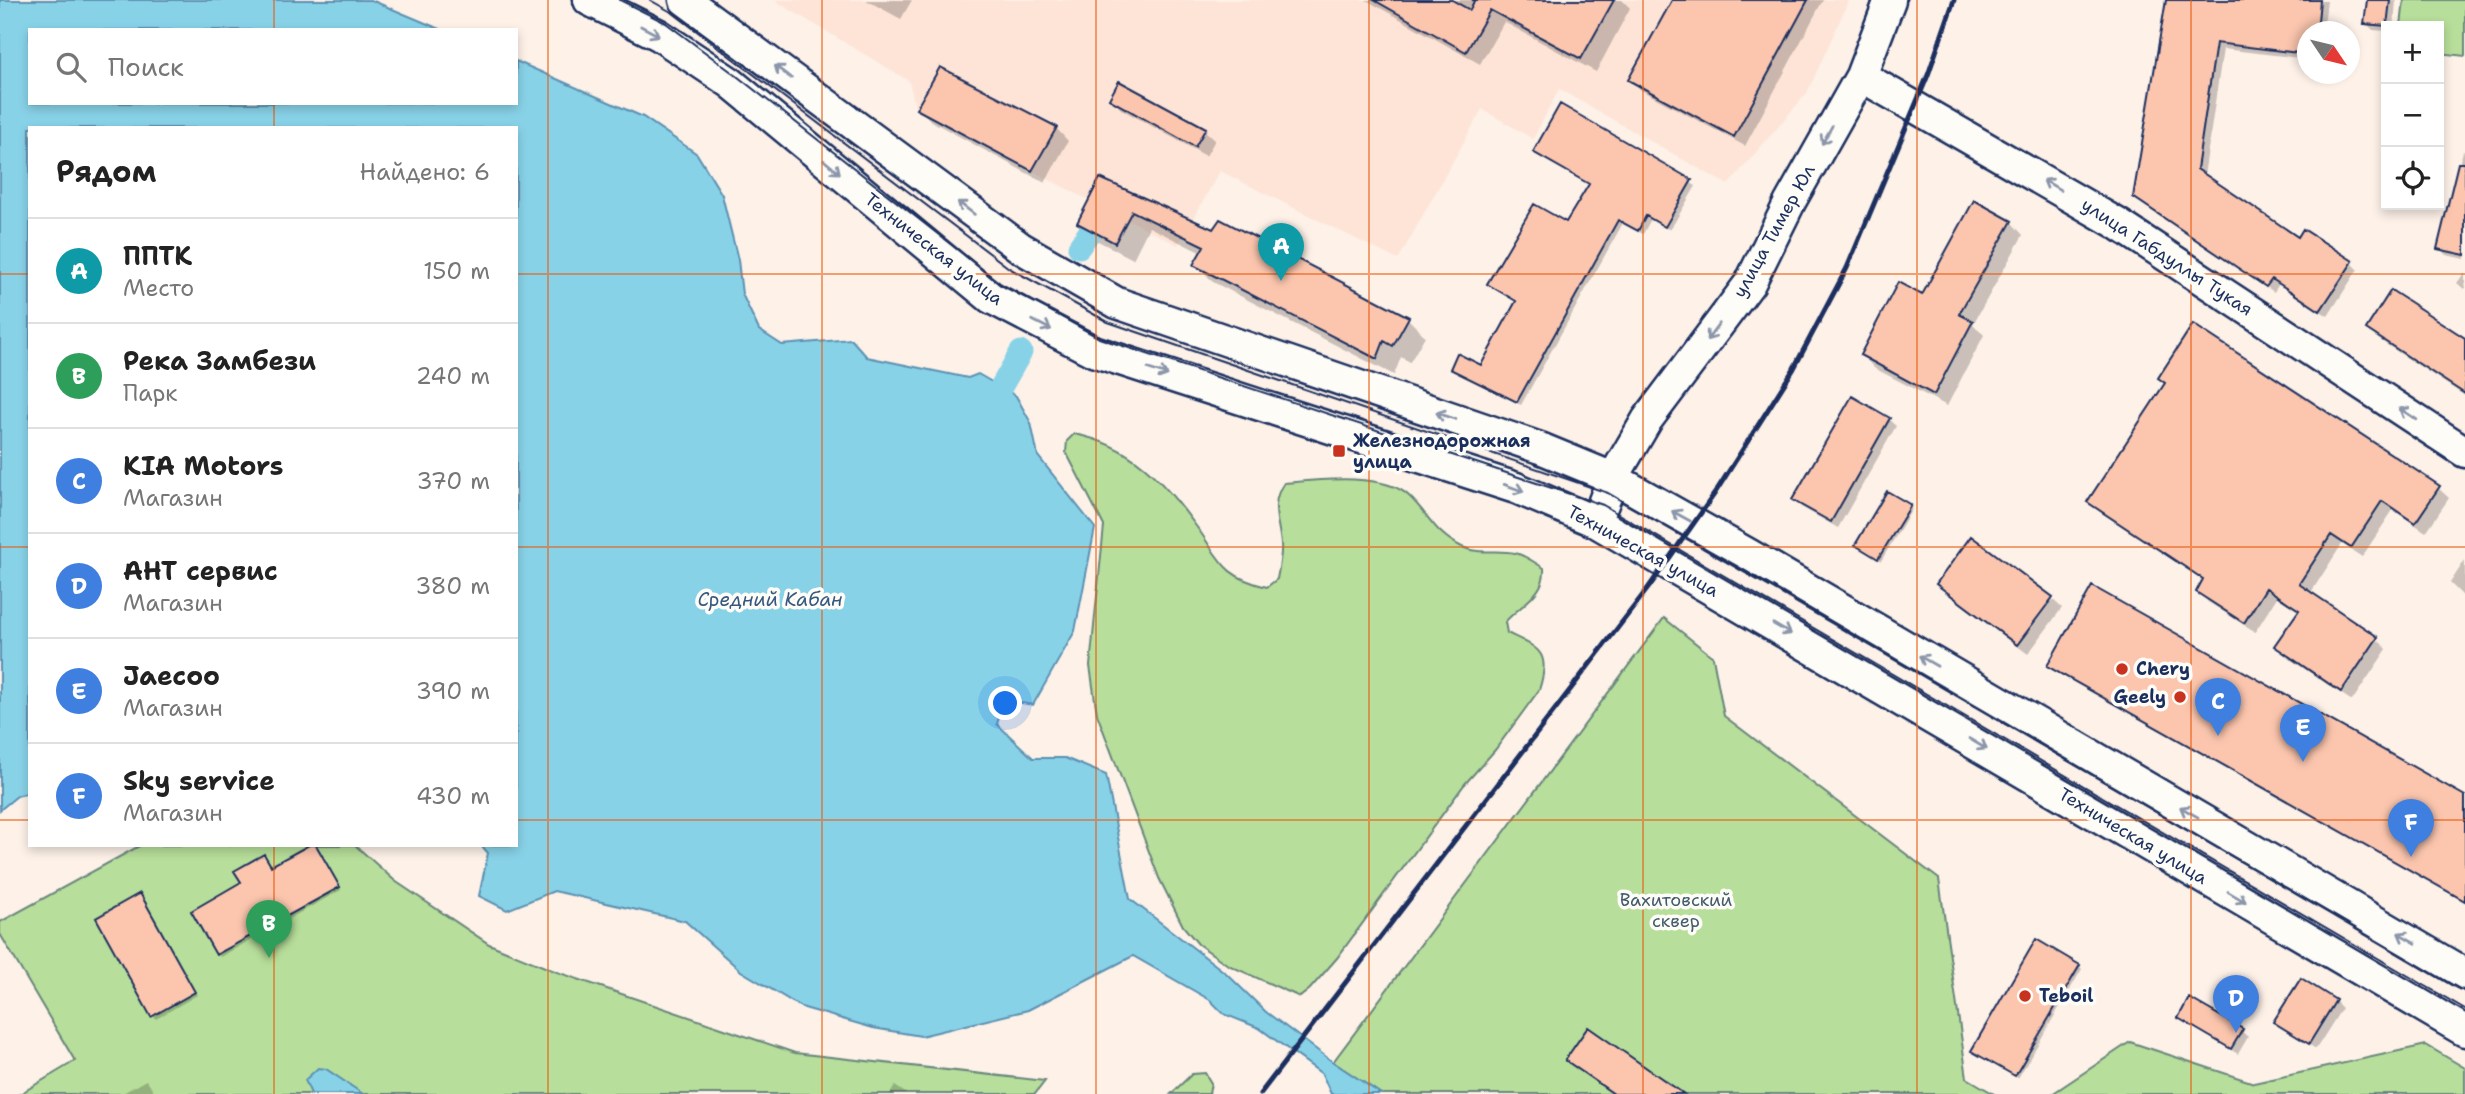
<!DOCTYPE html>
<html lang="ru">
<head>
<meta charset="utf-8">
<style>
  :root { --surface:#fff; --page:#f6f6f6; --text:#222; --muted:#767676; --line:#e0e0e0; --accent:#111827 }
  body { margin:0; font-family:"Shantell Sans",sans-serif; background:var(--page); color:var(--text) }
  .controls { position:absolute; right:21px; top:21px; display:grid; overflow:hidden; border-radius:0px; box-shadow:0 4px 10px #0003 }
  .controls button { width:63px; height:63px; display:grid; place-items:center; padding:0; border:0; border-bottom:2px solid var(--line); background:var(--surface); color:var(--text); font:35px sans-serif }
  .compass { position:absolute; left:2297px; top:21px; width:63px; height:63px; border-radius:50%; background:var(--surface); box-shadow:0 4px 10px #0003; rotate:125deg }
  .you { position:absolute; left:1006px; top:704px; width:24px; height:24px; margin:-18px; border:5px solid #fff; border-radius:50%; background:#1a73e8; box-shadow:0 0 0 10px #1a73e833 }
  .badge { display:grid; place-items:center; width:46px; height:46px; border-radius:50%; background:var(--accent); color:#fff; font-size:23px; font-weight:700 }
  .pin { position:absolute; translate:-50% -58px; filter:drop-shadow(0 2px 4px #0008) }
  .pin::after { content:''; position:absolute; top:37px; width:24px; height:21px; background:inherit; clip-path:polygon(0 0,100% 0,50% 100%) }
  .list { margin:0; padding:0; list-style:none }
  h2 { display:flex; justify-content:space-between; align-items:center; height:91px; margin:0; padding:0 28px; font-size:30px }
  h2 small { font-size:23px; font-weight:400; color:var(--muted) }
  .list li { display:grid; grid-template-columns:46px 1fr auto; gap:21px; align-items:center; box-sizing:border-box; height:105px; padding:0 28px; border-top:2px solid var(--line) }
  .list b { display:block; font-size:26px; white-space:nowrap }
  .list p { margin:0; font-size:23px; white-space:nowrap; color:var(--muted) }
  .list em { font-size:23px; font-style:normal; color:var(--muted) }
  .icon { flex:none; width:38px; height:38px; fill:none; stroke:currentColor; stroke-width:2; stroke-linecap:round; stroke-linejoin:round }
  .map { position:relative; flex:none; width:2465px; height:1094px; overflow:hidden }
  .search { position:absolute; background:var(--surface); box-shadow:0 4px 10px #0003; left:28px; top:28px; width:490px; height:77px; display:flex; align-items:center; gap:18px; box-sizing:border-box; padding:0 24px; border-radius:0px; color:var(--muted); font-size:26px }
  .panel { position:absolute; background:var(--surface); box-shadow:0 4px 10px #0003; left:28px; top:126px; width:490px; height:721px; border-radius:0px }
  .map>svg:first-child { display:block }
</style>
</head>
<body>
<div class="map">
<svg width="2465" height="1094" viewBox="0 0 2465 1094">
  <rect width="100%" height="100%" fill="#fdf1e8"/>
  <filter id="ink" filterUnits="userSpaceOnUse"><feTurbulence type="fractalNoise" baseFrequency=".0143" numOctaves="2"/><feDisplacementMap in="SourceGraphic" scale="14" xChannelSelector="R" yChannelSelector="G"/><feConvolveMatrix kernelMatrix="1 2 1 2 8 2 1 2 1" color-interpolation-filters="sRGB"/></filter>
  <g filter="url(#ink)">
    <path fill="#fde4d7" d="M 774,0 L 1849,0 L 1807,93 L 1728,185 L 1559,89 L 1533,139 L 1482,109 L 1398,260 L 1220,171 L 1178,245 L 1032,171 L 916,109 L 909,81 Z"/>
    <path fill="#b7de9a" stroke="#69867c" stroke-width="2" d="M 2404,0 L 2465,0 L 2465,56 L 2439,53 L 2439,26 L 2401,26 Z
      M 1074,434 C 1132,445 1163,481 1196,526 C 1221,560 1221,576 1267,587 L 1277,579 C 1279,568 1282,555 1281,544 C 1279,521 1269,504 1284,483 C 1317,480 1384,472 1409,496 C 1430,516 1434,533 1462,547 C 1479,555 1498,549 1515,553 C 1525,555 1535,563 1544,568 C 1546,594 1520,605 1505,622 L 1507,633 C 1538,648 1552,651 1539,690 L 1495,750 L 1464,785 L 1337,958 L 1310,989 L 1300,997 L 1228,965 L 1198,944 L 1183,926 L 1159,878 L 1097,714 L 1090,666 L 1104,526 L 1066,452 L 1067,441 Z
      M 1664,618 L 1713,657 L 1724,716 L 1939,879 L 1967,1078 L 1994,1094 L 1381,1094 L 1333,1062 Z
      M 141,845 L 355,845 L 395,881 L 489,944 L 557,972 L 795,1053 L 1045,1081 L 1035,1094 L 20,1094 L 75,1061 L 0,934 L 0,922 Z
      M 2130,1042 L 2254,1083 L 2426,1045 L 2465,1068 L 2465,1094 L 2052,1094 Z
      M 1205,1073 L 1211,1083 L 1209,1094 L 1171,1094 L 1192,1074 Z"/>
    <path fill="#88d2e8" stroke="#5c91b1" stroke-width="2" d="M 0,0 L 371,0 L 442,30 L 30,30 L 30,103 L 516,103 L 516,61 L 643,117 L 697,154 L 722,195 L 738,260 L 742,294 L 759,330 L 782,345 L 851,339 L 867,357 L 968,378 L 978,374 L 1016,396 L 1031,423 L 1038,456 L 1095,528 L 1075,631 L 1033,705 L 1004,700 L 997,724 L 1033,758 L 1065,758 L 1106,775 L 1130,899 L 1227,974 L 1266,1012 L 1333,1062 L 1381,1094 L 1331,1094 L 1322,1074 L 1259,1028 L 1224,1014 L 1210,1000 L 1133,956 L 1028,1010 L 921,1036 L 873,1028 L 801,1007 L 741,971 L 685,921 L 554,891 L 507,910 L 479,896 L 488,853 L 481,845 L 516,845 L 516,128 L 30,128 L 30,792 L 17,796 L 0,810 Z
      M 318,1068 L 326,1069 L 363,1094 L 311,1094 L 305,1080 Z"/>
    <path fill="#0003" d="M 866,0 L 912,0 L 901,19 Z
      M 1366,0 L 1622,0 L 1630,8 L 1596,72 L 1504,22 L 1480,64 Z
      M 1674,0 L 1823,0 L 1745,146 L 1641,90 L 1631,80 Z
      M 2167,0 L 2327,1 L 2323,32 L 2308,32 L 2308,59 L 2223,49 L 2204,176 L 2298,240 L 2352,263 L 2358,269 L 2328,316 L 2279,284 L 2274,292 L 2142,203 L 2135,196 Z
      M 2369,0 L 2396,0 L 2394,26 L 2386,26 L 2386,31 L 2373,30 L 2366,23 Z
      M 1111,99 L 1204,130 L 1215,140 L 1206,156 L 1121,109 Z
      M 1561,107 L 1696,186 L 1670,230 L 1651,219 L 1643,234 L 1623,223 L 1521,405 L 1456,373 L 1452,369 L 1482,367 L 1517,302 L 1489,284 L 1567,225 L 1590,185 L 1535,151 Z
      M 918,108 L 1056,128 L 1068,141 L 1045,183 L 931,121 Z
      M 2463,151 L 2465,152 L 2465,259 L 2446,255 L 2439,248 Z
      M 1101,180 L 1408,319 L 1425,336 L 1410,362 L 1401,357 L 1394,375 L 1213,282 L 1196,264 L 1202,253 L 1149,227 L 1133,259 L 1096,240 L 1079,222 Z
      M 2011,222 L 2023,235 L 1973,324 L 1984,335 L 1947,406 L 1874,368 L 1862,355 L 1922,297 Z
      M 2465,272 L 2465,290 L 2457,283 Z
      M 2368,329 L 2465,340 L 2465,396 L 2378,339 Z
      M 1852,399 L 1889,420 L 1896,426 L 1838,528 L 1801,507 L 1794,500 Z
      M 2438,488 L 2449,498 L 2426,532 L 2393,510 L 2362,557 L 2342,544 L 2310,594 L 2377,639 L 2387,649 L 2352,701 L 2287,657 L 2277,646 L 2300,612 L 2277,597 L 2255,632 L 2208,602 L 2198,591 L 2204,581 L 2100,512 L 2089,502 Z
      M 1909,507 L 1912,509 L 1881,561 L 1857,545 Z
      M 2465,560 L 2465,598 L 2450,583 Z
      M 1938,584 L 2051,598 L 2062,608 L 2028,654 L 1948,594 Z
      M 2049,665 L 2465,798 L 2465,902 L 2056,672 Z
      M 317,847 L 341,890 L 220,957 L 193,911 L 271,868 Z
      M 140,895 L 197,995 L 156,1019 L 153,1016 Z
      M 2079,966 L 2082,969 L 2018,1078 L 1976,1053 Z
      M 2335,1001 L 2342,1008 L 2316,1049 L 2282,1028 L 2275,1022 Z
      M 2180,1017 L 2241,1031 L 2248,1037 L 2238,1054 L 2187,1024 Z
      M 1567,1060 L 1678,1094 L 1612,1094 L 1578,1070 Z
      M 146,1080 L 156,1094 L 121,1094 Z
      M 895,1086 L 907,1094 L 890,1094 Z"/>
    <g fill="none" stroke-linecap="round" stroke-linejoin="round">
      <path stroke="#88d2e8" stroke-width="23" d="M 1079,247 L 1091,230
        M 1001,387 L 1021,352"/>
    </g>
    <path fill="#fcc6ae" stroke="#1b2f5e" stroke-width="2" d="M 1374,0 L 1452,0 L 1470,10 L 1474,1 L 1472,0 L 1614,0 L 1581,59 L 1490,10 L 1466,52 Z
      M 1672,0 L 1808,0 L 1734,137 L 1628,80 Z
      M 2166,0 L 2320,0 L 2317,32 L 2307,32 L 2307,54 L 2216,43 L 2197,169 L 2298,237 L 2303,229 L 2353,261 L 2320,311 L 2272,279 L 2266,287 L 2133,197 Z
      M 2367,0 L 2390,0 L 2387,26 L 2364,24 Z
      M 940,67 L 1057,127 L 1032,171 L 916,109 Z
      M 1119,81 L 1206,128 L 1195,147 L 1109,99 Z
      M 1560,104 L 1692,180 L 1665,227 L 1646,216 L 1638,231 L 1618,220 L 1517,402 L 1450,369 L 1457,353 L 1481,365 L 1516,301 L 1487,284 L 1534,204 L 1566,222 L 1589,184 L 1533,152 Z
      M 2458,163 L 2465,163 L 2465,255 L 2437,249 Z
      M 1100,178 L 1213,229 L 1220,219 L 1409,317 L 1393,346 L 1384,341 L 1377,359 L 1193,265 L 1204,246 L 1132,211 L 1115,243 L 1077,223 Z
      M 1974,200 L 2012,221 L 1959,314 L 1973,321 L 1934,395 L 1860,355 L 1898,282 L 1922,295 Z
      M 2391,290 L 2465,338 L 2465,394 L 2366,329 Z
      M 2193,324 L 2440,486 L 2415,523 L 2382,501 L 2351,548 L 2331,535 L 2299,584 L 2378,637 L 2341,692 L 2274,646 L 2299,610 L 2266,588 L 2244,623 L 2196,592 L 2203,579 L 2087,502 L 2165,383 L 2158,378 Z
      M 1852,396 L 1890,418 L 1831,522 L 1792,500 Z
      M 1887,491 L 1911,505 L 1878,559 L 1855,545 Z
      M 1971,536 L 2053,597 L 2017,645 L 1936,584 Z
      M 2092,586 L 2465,796 L 2465,901 L 2047,666 Z
      M 309,845 L 316,845 L 340,887 L 216,955 L 191,911 L 241,882 L 234,871 L 264,854 L 271,866 Z
      M 140,893 L 195,992 L 151,1017 L 96,918 Z
      M 2036,939 L 2080,965 L 2015,1076 L 1971,1051 Z
      M 2301,978 L 2336,1000 L 2309,1044 L 2273,1022 Z
      M 2189,998 L 2243,1029 L 2231,1049 L 2178,1018 Z
      M 1588,1027 L 1684,1094 L 1614,1094 L 1565,1060 Z"/>
    <g fill="none" stroke-linecap="round" stroke-linejoin="round">
      <g stroke="#1b2f5e" stroke-width="35">
        <path id="secondary" d="M 589,0 L 659,35 L 731,83 L 991,298 L 1093,351 L 1516,488 L 1596,522 L 2465,1031
          M 685,0 L 1021,248 L 1117,303 L 1540,448 L 1613,478 L 1748,554 L 2465,974
          M 1861,76 L 2118,224 L 2465,452
          M 1596,522 L 1613,478 L 1647,420 L 1750,283 L 1790,202 L 1861,76 L 1890,0"/>
      </g>
      <use href="#secondary" stroke="#fdfcf7" stroke-width="30"/>
      <path stroke="#1b2f5e" stroke-width="2" d="M 620,0 L 666,23 L 733,73 L 1000,283 L 1099,338 L 1603,505 L 2465,1009
        M 650,0 L 673,13 L 1009,268 L 1108,322 L 1608,493 L 2465,992"/>
      <path stroke="#1b2f5e" stroke-width="5" d="M 1260,1094 L 1649,587 L 1715,493 L 1793,370 L 1847,268 L 1928,75 L 1954,0"/>
    </g>
    <defs><path id="oneway-shaft" d="M-6 0H5M1.5-3L5.5 0L1.5 3" fill="none" stroke-width="1.6" stroke-linecap="round" stroke-linejoin="round" transform="scale(1.75)"/></defs>
    <g stroke="#8c96aa">
      <use href="#oneway-shaft" transform="translate(650 31) rotate(28)"/>
      <use href="#oneway-shaft" transform="translate(783 72) rotate(-143)"/>
      <use href="#oneway-shaft" transform="translate(1827 135) rotate(119)"/>
      <use href="#oneway-shaft" transform="translate(832 167) rotate(40)"/>
      <use href="#oneway-shaft" transform="translate(2052 185) rotate(-149)"/>
      <use href="#oneway-shaft" transform="translate(966 208) rotate(-143)"/>
      <use href="#oneway-shaft" transform="translate(1042 325) rotate(27)"/>
      <use href="#oneway-shaft" transform="translate(1713 332) rotate(127)"/>
      <use href="#oneway-shaft" transform="translate(1158 372) rotate(18)"/>
      <use href="#oneway-shaft" transform="translate(2408 414) rotate(-147)"/>
      <use href="#oneway-shaft" transform="translate(1446 416) rotate(-161)"/>
      <use href="#oneway-shaft" transform="translate(1514 488) rotate(20)"/>
      <use href="#oneway-shaft" transform="translate(1681 516) rotate(-151)"/>
      <use href="#oneway-shaft" transform="translate(1782 629) rotate(30)"/>
      <use href="#oneway-shaft" transform="translate(1928 661) rotate(-150)"/>
      <use href="#oneway-shaft" transform="translate(1978 744) rotate(31)"/>
      <use href="#oneway-shaft" transform="translate(2189 812) rotate(-150)"/>
      <use href="#oneway-shaft" transform="translate(2237 897) rotate(31)"/>
      <use href="#oneway-shaft" transform="translate(2407 938) rotate(-150)"/>
    </g>
  </g>
  <path fill="none" stroke="#e8590c" stroke-width="2" stroke-opacity="0.55" d="M 274,0 L 274,30M 548,0 L 548,1094M 822,0 L 822,1094M 1096,0 L 1096,1094M 1369,0 L 1369,1094M 1643,0 L 1643,1094M 1917,0 L 1917,1094M 2191,0 L 2191,1094M 274,103 L 274,128M 0,274 L 30,274M 516,274 L 2465,274M 0,547 L 30,547M 516,547 L 2465,547M 0,820 L 30,820M 516,820 L 2465,820M 274,845 L 274,1094"/>
  <g fill="#c8321e" stroke="#fdfcf7" stroke-width="2.5">
    <rect x="1332" y="444" width="14" height="14" rx="3.5"/>
    <circle cx="2122" cy="669" r="7"/>
    <circle cx="2180" cy="697" r="7"/>
    <circle cx="2025" cy="996" r="7"/>
  </g>
  <g text-anchor="middle" dominant-baseline="central" stroke-width="7" stroke-linejoin="round" paint-order="stroke">
    <g font-size="18" fill="#1b2f5e" stroke="#fdfcf7">
      <text transform="translate(1774 231) rotate(-61)">улица Тимер Юл</text>
      <text transform="translate(934 249) rotate(38)">Техническая улица</text>
      <text transform="translate(2167 257) rotate(33)">улица Габдуллы Тукая</text>
      <text transform="translate(1643 551) rotate(29)">Техническая улица</text>
      <text transform="translate(2133 836) rotate(31)">Техническая улица</text>
    </g>
    <g font-size="18" font-weight="bold" fill="#1b2f5e" stroke="#fdfcf7" text-anchor="start">
      <text x="1353" y="441">Железнодорожная<tspan x="1353" dy="21">улица</tspan></text>
      <text x="2136" y="669">Chery</text>
      <text x="2166" y="697" text-anchor="end">Geely</text>
      <text x="2039" y="996">Teboil</text>
    </g>
    <g font-size="18" fill="#425b6d" stroke="#fdfcf7">
      <text x="1676" y="900">Вахитовский<tspan x="1676" dy="21">сквер</tspan></text>
    </g>
    <g font-size="19" font-style="italic" fill="#365880" stroke="#fdfcf7">
      <text x="770" y="599">Средний Кабан</text>
    </g>
  </g>
</svg>
<div class="controls">
<button>+</button>
<button>−</button>
<button><svg class="icon" aria-label="locate" viewBox="0 0 24 24"><circle cx="12" cy="12" r="6"/><path d="M12 2v4M12 18v4M2 12h4M18 12h4"/></svg></button>
</div>
<svg class="compass" viewBox="-18 -18 36 36"><path d="M0-13l5 13h-10z" fill="#e53935"/><path d="M0 13l5-13h-10z" fill="#767676"/></svg>
<div class="you"></div>
<div class="pin badge" style="left:1281px;top:281px;background:#0f9aa8">A</div>
<div class="pin badge" style="left:269px;top:958px;background:#2e9e5b">B</div>
<div class="pin badge" style="left:2218px;top:736px;background:#3f7fe0">C</div>
<div class="pin badge" style="left:2236px;top:1033px;background:#3f7fe0">D</div>
<div class="pin badge" style="left:2303px;top:762px;background:#3f7fe0">E</div>
<div class="pin badge" style="left:2411px;top:857px;background:#3f7fe0">F</div>
<div class="search"><svg class="icon" aria-label="search" viewBox="0 0 24 24"><circle cx="10" cy="10" r="6"/><path d="M15 15l6 6"/></svg>Поиск</div>
<section class="panel">
<h2>Рядом<small>Найдено: 6</small></h2>
<ul class="list">
<li><span class="badge" style="background:#0f9aa8">A</span><div><b>ППТК</b><p>Место</p></div><em>150 m</em></li>
<li><span class="badge" style="background:#2e9e5b">B</span><div><b>Река Замбези</b><p>Парк</p></div><em>240 m</em></li>
<li><span class="badge" style="background:#3f7fe0">C</span><div><b>KIA Motors</b><p>Магазин</p></div><em>370 m</em></li>
<li><span class="badge" style="background:#3f7fe0">D</span><div><b>АНТ сервис</b><p>Магазин</p></div><em>380 m</em></li>
<li><span class="badge" style="background:#3f7fe0">E</span><div><b>Jaecoo</b><p>Магазин</p></div><em>390 m</em></li>
<li><span class="badge" style="background:#3f7fe0">F</span><div><b>Sky service</b><p>Магазин</p></div><em>430 m</em></li>
</ul>
</section>
</div>
</body>
</html>
